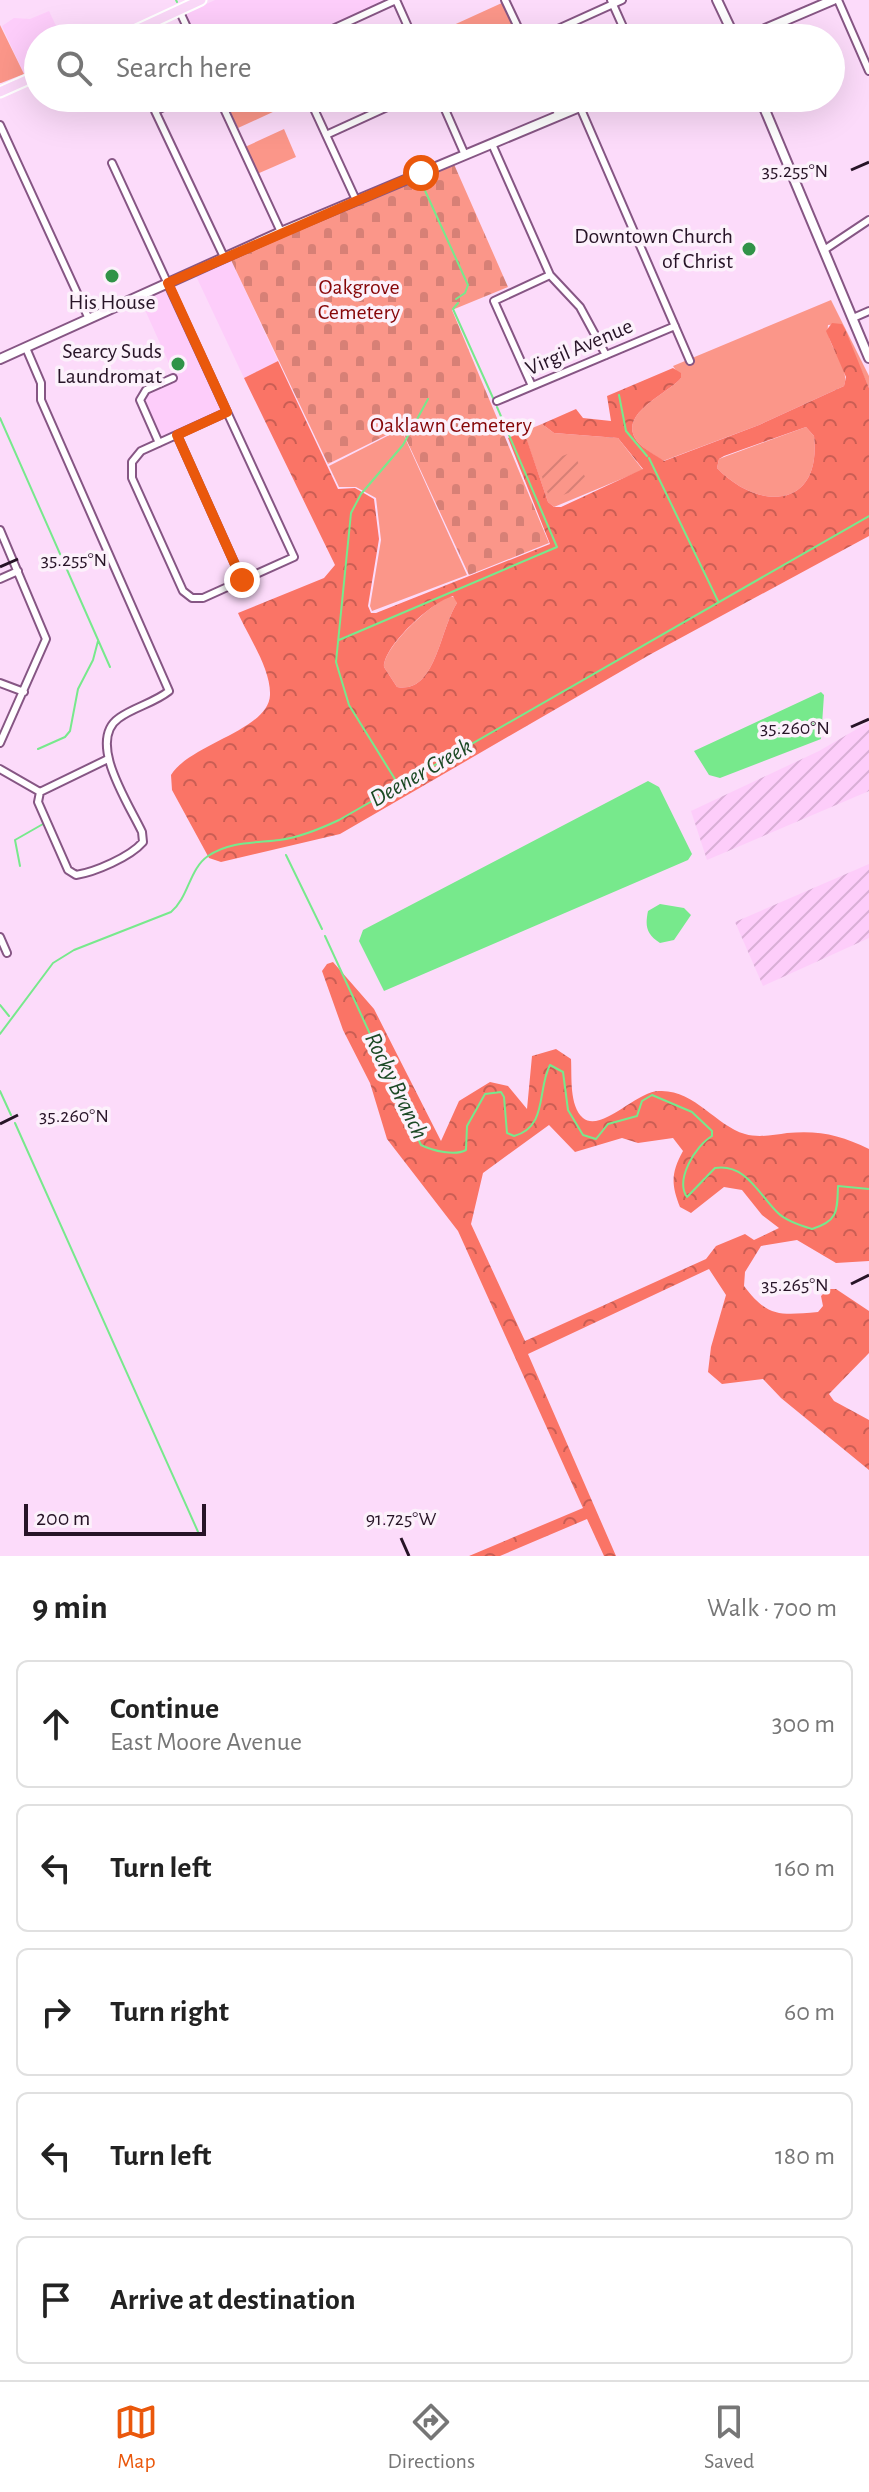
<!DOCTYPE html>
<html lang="en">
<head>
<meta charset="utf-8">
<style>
  :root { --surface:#fff; --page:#f2f2f2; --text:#222; --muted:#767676; --line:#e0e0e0; --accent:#ea580c }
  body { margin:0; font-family:"Alegreya Sans",sans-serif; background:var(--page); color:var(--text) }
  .scale { position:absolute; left:24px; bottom:20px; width:182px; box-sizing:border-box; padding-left:8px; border:4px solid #271427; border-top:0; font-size:22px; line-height:28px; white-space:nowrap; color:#271427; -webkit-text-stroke:6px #fcf1fb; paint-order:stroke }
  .stop { position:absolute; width:24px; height:24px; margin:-18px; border:6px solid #ea580c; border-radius:50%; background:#fff }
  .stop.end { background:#ea580c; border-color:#fff; box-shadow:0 2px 8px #0008 }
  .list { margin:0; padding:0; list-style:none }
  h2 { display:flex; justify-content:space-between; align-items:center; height:104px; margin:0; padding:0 32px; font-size:34px }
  h2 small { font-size:26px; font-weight:400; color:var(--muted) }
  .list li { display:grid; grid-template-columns:52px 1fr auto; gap:24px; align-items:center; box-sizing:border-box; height:128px; margin:0 16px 16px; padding:0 16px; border:2px solid var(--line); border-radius:12px }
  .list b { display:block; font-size:30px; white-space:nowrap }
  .list p { margin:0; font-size:26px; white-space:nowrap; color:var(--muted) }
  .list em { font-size:26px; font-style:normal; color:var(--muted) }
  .icon { flex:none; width:44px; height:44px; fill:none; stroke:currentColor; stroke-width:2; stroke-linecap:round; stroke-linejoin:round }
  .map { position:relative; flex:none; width:869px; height:1556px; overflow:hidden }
  .search { position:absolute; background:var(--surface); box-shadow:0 8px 32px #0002; left:24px; right:24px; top:24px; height:88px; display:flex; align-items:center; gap:20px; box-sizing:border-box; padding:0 28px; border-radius:44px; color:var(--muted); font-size:30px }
  .sheet { height:824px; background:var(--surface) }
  nav { display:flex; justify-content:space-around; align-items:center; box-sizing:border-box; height:112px; border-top:2px solid var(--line); background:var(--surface); font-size:22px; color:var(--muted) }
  nav a { display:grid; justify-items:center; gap:4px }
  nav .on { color:var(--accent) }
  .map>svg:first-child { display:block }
</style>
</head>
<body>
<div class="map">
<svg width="869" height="1556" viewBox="0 0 869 1556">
  <defs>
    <pattern id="industrial-furrows" width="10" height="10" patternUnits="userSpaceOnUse" patternTransform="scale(2)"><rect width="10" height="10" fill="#fdcdfa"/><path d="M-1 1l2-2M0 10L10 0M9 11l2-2" fill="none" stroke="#d9afd6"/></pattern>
    <pattern id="forest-crowns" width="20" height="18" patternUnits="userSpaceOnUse" patternTransform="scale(2)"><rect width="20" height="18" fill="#fa7466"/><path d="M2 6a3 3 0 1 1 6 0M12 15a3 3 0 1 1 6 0" fill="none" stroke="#ca5e54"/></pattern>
    <pattern id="cemetery-stones" width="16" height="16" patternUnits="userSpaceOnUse" patternTransform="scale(2)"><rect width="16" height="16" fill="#fb9689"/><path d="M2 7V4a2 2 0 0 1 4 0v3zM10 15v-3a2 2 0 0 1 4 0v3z" fill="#d78076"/></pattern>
    <pattern id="garden-furrows" width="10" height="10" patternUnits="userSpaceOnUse" patternTransform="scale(2)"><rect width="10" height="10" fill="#fb9689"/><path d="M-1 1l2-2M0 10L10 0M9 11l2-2" fill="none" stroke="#d78076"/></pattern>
  </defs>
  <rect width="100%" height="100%" fill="#fcdbfa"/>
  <path fill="#fdcdfa" d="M 215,0 L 387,0 L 306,38 L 196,38 L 185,14 Z
    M 49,11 L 58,30 L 46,38 L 38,38 L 38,67 L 24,74 L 2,26 L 14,18 L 30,19 Z
    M 231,260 L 278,361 L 244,378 L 196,276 Z
    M 167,289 L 222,411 L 161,439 L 144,402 L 148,394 L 177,381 L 141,301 Z"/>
  <path fill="url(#industrial-furrows)" d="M 869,722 L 869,791 L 707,860 L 691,811 L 819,751 Z
    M 869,864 L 869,938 L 763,986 L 735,922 Z"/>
  <path fill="#fb9689" d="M 504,2 L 520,38 L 451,38 L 447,28 Z
    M 0,25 L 24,74 L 1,83 L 0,83 Z
    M 224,98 L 269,98 L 275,111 L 238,128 Z
    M 284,129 L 296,157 L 257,174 L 245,147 Z
    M 831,300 L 869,376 L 869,388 L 841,324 L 828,325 C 825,346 851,366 844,386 L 759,425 L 663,461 C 655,455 643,449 637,441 C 616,414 669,393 681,378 L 673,366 Z
    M 542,424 L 554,433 L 618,438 L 643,470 L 554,507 L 548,502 L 527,441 L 520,433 Z
    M 806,427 L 814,436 C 822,509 759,512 717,468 L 719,459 L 724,457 Z
    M 401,429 L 467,575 L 372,611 L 370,606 L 381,540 L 376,498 L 356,487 L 339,487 L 329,466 Z
    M 450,596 L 456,598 L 457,603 C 439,631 436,694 397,687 L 384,667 C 384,646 431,604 450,596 Z"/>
  <path fill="url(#forest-crowns)" fill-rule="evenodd" d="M 832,323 L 842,324 L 845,329 L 869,388 L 869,536 L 651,654 L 340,834 L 221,862 L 209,858 L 172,790 L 171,775 C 190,744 269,730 270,695 C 271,669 248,636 238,613 L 324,578 L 335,565 L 244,378 L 278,361 L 338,489 L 355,488 L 374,499 L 379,539 L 368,606 L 371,613 L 376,613 L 550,544 L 508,438 L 520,433 L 527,440 L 548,502 L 554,507 L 561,507 L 643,469 L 618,438 L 554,433 L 542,424 L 576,409 L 583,418 L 611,421 L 607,396 L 673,368 L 681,373 L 681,378 C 669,393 616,414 637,441 C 643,449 656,455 664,461 L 759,425 L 844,386 L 846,377 L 826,331 ZM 806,427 L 814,436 C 822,509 759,512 717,468 L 719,459 L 724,456 ZM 453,596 L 457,603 C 439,631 436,694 397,687 L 384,667 C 384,645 433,601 453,596 Z
    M 333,962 L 374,1009 L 441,1141 L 459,1101 L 490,1082 L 508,1086 L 527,1109 L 532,1056 L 556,1049 L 571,1059 C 572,1076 569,1106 583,1118 C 601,1133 637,1091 659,1091 C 694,1089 715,1125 745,1134 C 758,1138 774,1135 787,1133 C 819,1130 841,1135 869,1149 L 869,1261 L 836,1263 L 797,1240 L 761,1246 L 745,1272 L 744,1286 C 768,1318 781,1315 818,1312 L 823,1306 L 821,1296 L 828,1289 L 836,1289 L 869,1311 L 869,1353 L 829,1394 L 834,1401 L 869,1420 L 869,1470 L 781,1398 L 763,1379 L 722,1384 L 708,1372 L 711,1347 L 726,1295 L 709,1269 L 528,1354 L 616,1556 L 604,1556 L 587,1519 L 500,1556 L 469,1556 L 583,1508 L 458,1231 L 387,1139 L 370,1083 L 343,1030 L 322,971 L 327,964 ZM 549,1125 L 575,1152 L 622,1138 L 638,1143 L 673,1138 L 683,1151 C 671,1173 671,1184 680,1207 L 691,1213 L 724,1187 L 742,1190 L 762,1215 L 779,1228 L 754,1240 L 745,1234 L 716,1246 L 706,1259 L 525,1341 L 471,1224 L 483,1173 Z"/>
  <path fill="url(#cemetery-stones)" d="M 453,162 L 508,287 L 452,310 L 549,543 L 469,575 L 401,428 L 328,464 L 231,260 Z"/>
  <path fill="url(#garden-furrows)" d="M 573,452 L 589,485 L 550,500 L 538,465 Z"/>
  <path fill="#77e98c" d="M 821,692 L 824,695 L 821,739 L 720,778 L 709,775 L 694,751 Z
    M 648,781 L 659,787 L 692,854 L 688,860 L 384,991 L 359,941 L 363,930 Z
    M 660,904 L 684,908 L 691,915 L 674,940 L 660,943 C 646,934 645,926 648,911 Z"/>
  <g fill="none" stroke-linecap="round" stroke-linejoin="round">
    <path stroke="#77e98c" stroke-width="2" d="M 176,0 L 177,2
      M 422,184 L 468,285 L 465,293 L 456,299
      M 458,303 L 453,309 L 493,398
      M 619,395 L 626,431 L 647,456
      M 0,418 L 110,667
      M 649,458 L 718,601
      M 339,640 L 557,547 L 497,407
      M 38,749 L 65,737 L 70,731 L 78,689 L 93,660 L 98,641
      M 398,784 L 349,705 L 336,662 L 351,513 L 361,494 L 403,445 L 428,399
      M 286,855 L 322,929
      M 20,866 L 15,840 L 43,824
      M 325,936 L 421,1145 C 433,1151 455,1156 466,1150 L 467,1126 L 485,1094 L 501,1092 L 504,1097 L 507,1133 L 514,1136 C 548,1127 537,1089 550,1065 L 563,1072 L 568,1110 L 583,1135 L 596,1139 L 608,1124 L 637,1116 L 642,1101 L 652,1095 L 692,1112 L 712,1131 L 712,1136 C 695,1146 675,1180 687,1197 L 715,1168 C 746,1163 759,1195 778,1213 C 786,1221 802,1226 812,1229 C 839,1221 837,1210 838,1186 L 869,1189
      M 0,1005 L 9,1016
      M 0,1034 L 53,963 L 74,950 L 171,912 C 189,897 189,869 208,856 C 230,841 256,843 280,840 C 301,837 320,829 339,820 L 869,516
      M 0,1091 L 11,1115
      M 15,1123 L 199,1534"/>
    <g stroke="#865684" stroke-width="10">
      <path id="street" d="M 396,0 L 413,38
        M 505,0 L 523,38
        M 611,0 L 628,38
        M 838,0 L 869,71
        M 179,10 L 192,38
        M 313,38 L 396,0
        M 538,38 L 622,0
        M 183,98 L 155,111 L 224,257
        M 219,98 L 281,232
        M 309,98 L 356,200
        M 440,98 L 465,155
        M 551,98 L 559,116
        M 580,107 L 690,361
        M 0,125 L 89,319
        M 326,135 L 407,98
        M 492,144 L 550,275 L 580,307 L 606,355
        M 112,163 L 294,557 L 203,598 L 192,598 L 183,591 L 132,478 L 132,462 L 141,451 L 227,412
        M 824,250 L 869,220
        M 853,318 L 869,311
        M 532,386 L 494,301 L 550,275
        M 497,401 L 675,326
        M 177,435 L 242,580
        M 159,443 L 140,400 L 146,390 L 173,378
        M 0,530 L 46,639 L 0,743
        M 0,579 L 18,571
        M 0,683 L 24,692
        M 0,769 L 40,792 L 38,802 L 68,870 L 76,875 C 95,872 130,857 143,842 L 142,832 C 129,804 86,741 119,718 C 134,707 154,703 169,691 L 41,400 L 41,383 L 26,348
        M 40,792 L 108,759
        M 0,937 L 7,953"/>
    </g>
    <g stroke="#865684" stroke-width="12">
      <path id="secondary" d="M 717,0 L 735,38
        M 744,38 L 833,0
        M 760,98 L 869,358
        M 0,359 L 281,232 L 601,98"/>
    </g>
    <g stroke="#fff" stroke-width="13">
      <path id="primary" d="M 119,38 L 201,0
        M 0,92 L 38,75"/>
    </g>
    <use href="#street" stroke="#fff" stroke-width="6"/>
    <use href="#secondary" stroke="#fff" stroke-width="8"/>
    <use href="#primary" stroke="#fad8f8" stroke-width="9"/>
  </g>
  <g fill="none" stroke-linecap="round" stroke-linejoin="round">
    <path stroke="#ea580c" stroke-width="10" d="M 242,580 L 177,435 L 227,412 L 168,283 L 421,173"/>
  </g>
  <path fill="none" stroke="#271427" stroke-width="3" d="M 851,170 L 869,162M 0,567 L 18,559M 851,727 L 869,719M 0,1124 L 18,1115M 851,1284 L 869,1275M 401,1538 L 409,1556"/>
  <g fill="#309348" stroke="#fcf1fb" stroke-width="3">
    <circle cx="749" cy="249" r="8"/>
    <circle cx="112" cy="276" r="8"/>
    <circle cx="178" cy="364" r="8"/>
  </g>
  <g text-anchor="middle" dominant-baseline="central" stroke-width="7" stroke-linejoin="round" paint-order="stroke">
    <g font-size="22" fill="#271427" stroke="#fcf1fb" text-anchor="end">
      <text x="733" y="236">Downtown Church<tspan x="733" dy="25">of Christ</tspan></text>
      <text x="112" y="302" text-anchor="middle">His House</text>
      <text x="162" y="351">Searcy Suds<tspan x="162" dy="25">Laundromat</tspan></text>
    </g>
    <g font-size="22" fill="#860608" stroke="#fcf1fb">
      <text x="359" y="287">Oakgrove<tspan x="359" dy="25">Cemetery</tspan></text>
      <text x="451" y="425">Oaklawn Cemetery</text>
    </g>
    <g font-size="22" fill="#271427" stroke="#fcf1fb">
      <text transform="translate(579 347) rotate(-23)">Virgil Avenue</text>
    </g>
    <g font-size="24" font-style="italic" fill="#1c4925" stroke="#fcf1fb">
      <text transform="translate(421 773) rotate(-30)">Deener Creek</text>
      <text transform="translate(396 1086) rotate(64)">Rocky Branch</text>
    </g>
  </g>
  <g font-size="20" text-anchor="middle" fill="#271427" stroke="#fcf1fb" stroke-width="7" stroke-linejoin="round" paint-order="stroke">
    <text x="795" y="177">35.255°N</text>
    <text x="74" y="566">35.255°N</text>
    <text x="795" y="734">35.260°N</text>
    <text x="74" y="1122">35.260°N</text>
    <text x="795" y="1291">35.265°N</text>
    <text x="401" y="1525">91.725°W</text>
  </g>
</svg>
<div class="scale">200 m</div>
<div class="stop" style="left:421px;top:173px"></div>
<div class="stop end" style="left:242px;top:580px"></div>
<div class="search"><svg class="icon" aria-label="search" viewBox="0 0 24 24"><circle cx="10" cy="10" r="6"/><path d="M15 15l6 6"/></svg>Search here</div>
</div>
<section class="sheet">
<h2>9 min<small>Walk · 700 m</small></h2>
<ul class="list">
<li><svg class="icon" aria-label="ahead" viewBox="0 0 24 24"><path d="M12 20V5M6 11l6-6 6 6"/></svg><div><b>Continue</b><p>East Moore Avenue</p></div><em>300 m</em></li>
<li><svg class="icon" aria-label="left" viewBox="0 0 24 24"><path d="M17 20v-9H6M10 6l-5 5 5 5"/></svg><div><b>Turn left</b></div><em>160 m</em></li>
<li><svg class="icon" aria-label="right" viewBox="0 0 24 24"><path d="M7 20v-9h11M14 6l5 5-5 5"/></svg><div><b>Turn right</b></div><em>60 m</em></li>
<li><svg class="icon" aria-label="left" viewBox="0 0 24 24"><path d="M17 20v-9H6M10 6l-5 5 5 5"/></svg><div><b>Turn left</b></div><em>180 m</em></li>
<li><svg class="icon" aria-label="arrive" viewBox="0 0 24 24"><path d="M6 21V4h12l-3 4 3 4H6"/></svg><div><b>Arrive at destination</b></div></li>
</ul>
</section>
<nav>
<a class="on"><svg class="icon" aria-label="map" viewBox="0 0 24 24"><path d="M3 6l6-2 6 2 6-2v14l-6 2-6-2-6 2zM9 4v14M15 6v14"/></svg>Map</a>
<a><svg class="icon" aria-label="directions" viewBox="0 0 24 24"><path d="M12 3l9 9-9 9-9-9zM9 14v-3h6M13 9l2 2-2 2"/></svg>Directions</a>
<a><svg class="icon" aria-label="saved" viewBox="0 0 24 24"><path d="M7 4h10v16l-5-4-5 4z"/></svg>Saved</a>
</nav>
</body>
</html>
